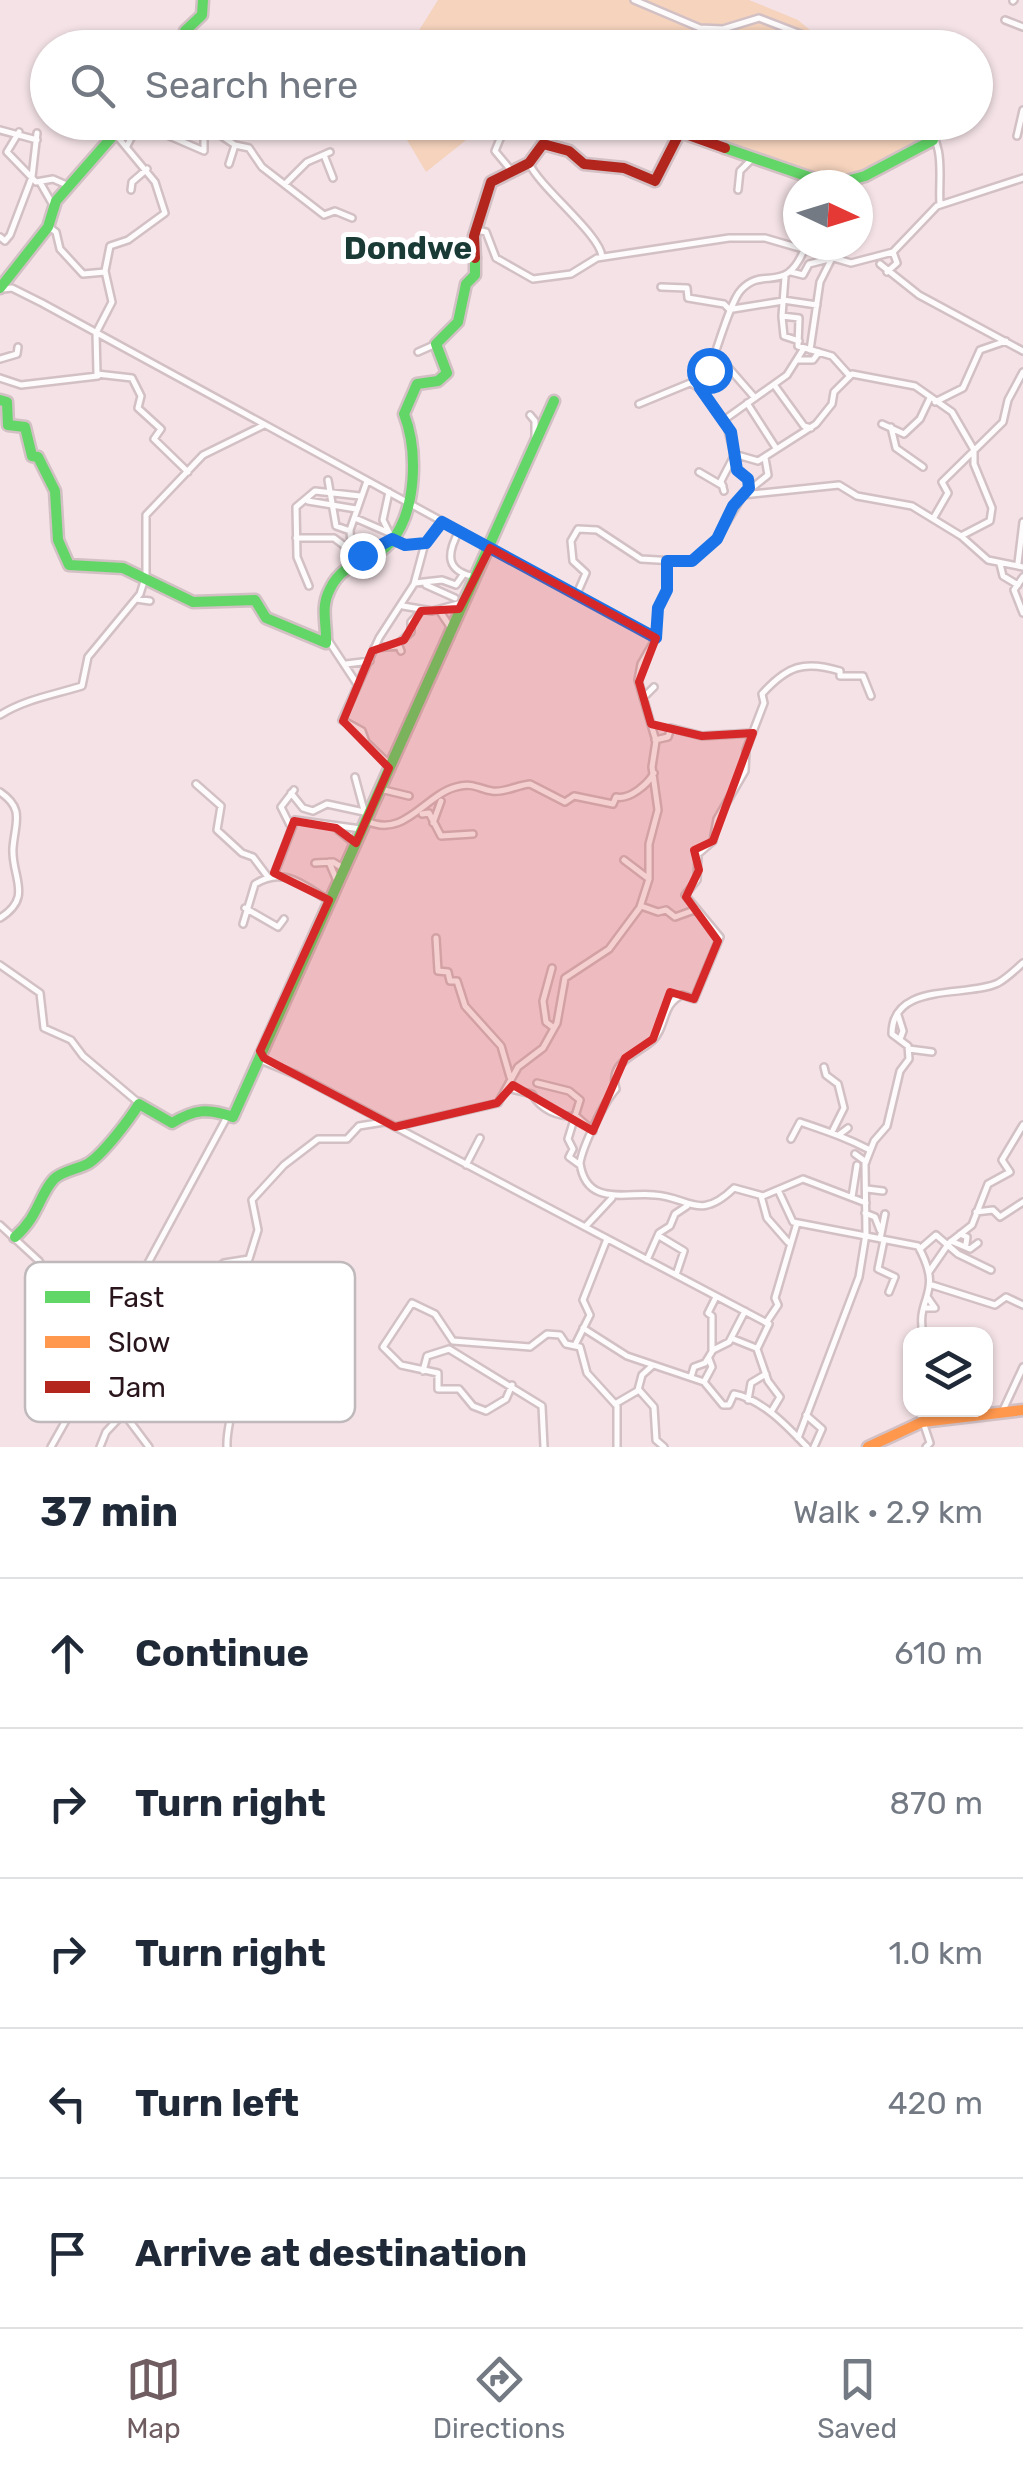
<!DOCTYPE html>
<html lang="en">
<head>
<meta charset="utf-8">
<style>
  :root { --surface:#fff; --page:#f6f6f7; --text:#1f2937; --muted:#747a83; --line:#e0e1e3; --accent:#705d62 }
  body { margin:0; font-family:Rubik,sans-serif; background:var(--page); color:var(--text) }
  .controls { position:absolute; right:30px; bottom:30px; display:grid; overflow:hidden; border-radius:20px; box-shadow:0 2px 8px #0004 }
  .controls button { width:90px; height:90px; display:grid; place-items:center; padding:0; border:0; border-bottom:2px solid var(--line); background:var(--surface); color:var(--text); font:50px sans-serif }
  .compass { position:absolute; left:783px; top:170px; width:90px; height:90px; border-radius:50%; background:var(--surface); box-shadow:0 2px 8px #0004; rotate:94deg }
  .stop { position:absolute; width:30px; height:30px; margin:-22px; border:8px solid #1a73e8; border-radius:50%; background:#fff }
  .stop.end { background:#1a73e8; border-color:#fff; box-shadow:0 2px 10px #0008 }
  .list { margin:0; padding:0; list-style:none }
  h2 { display:flex; justify-content:space-between; align-items:center; height:130px; margin:0; padding:0 40px; font-size:42px }
  h2 small { font-size:32px; font-weight:400; color:var(--muted) }
  .list li { display:grid; grid-template-columns:65px 1fr auto; gap:30px; align-items:center; box-sizing:border-box; height:150px; padding:0 40px; border-top:2px solid var(--line) }
  .list b { display:block; font-size:38px; white-space:nowrap }
  .list em { font-size:32px; font-style:normal; color:var(--muted) }
  .icon { flex:none; width:55px; height:55px; fill:none; stroke:currentColor; stroke-width:2; stroke-linecap:round; stroke-linejoin:round }
  .map { position:relative; flex:none; width:1023px; height:1447px; overflow:hidden }
  .search { position:absolute; background:var(--surface); box-shadow:0 2px 8px #0004; left:30px; right:30px; top:30px; height:110px; display:flex; align-items:center; gap:25px; box-sizing:border-box; padding:0 35px; border-radius:55px; color:var(--muted); font-size:38px }
  .sheet { height:880px; background:var(--surface) }
  nav { display:flex; justify-content:space-around; align-items:center; box-sizing:border-box; height:140px; border-top:2px solid var(--line); background:var(--surface); font-size:28px; color:var(--muted) }
  nav a { display:grid; justify-items:center; gap:5px }
  nav .on { color:var(--accent) }
  .map>svg:first-child { display:block }
</style>
</head>
<body>
<div class="map">
<svg width="1023" height="1447" viewBox="0 0 1023 1447">
  <rect width="100%" height="100%" fill="#f4e2e6"/>
  <path fill="#f5d3bd" d="M 438,0 L 749,0 L 798,20 L 830,47 L 408,48 Z
    M 917,122 L 931,135 L 858,188 L 812,185 L 630,123 Z
    M 397,123 L 511,123 L 475,133 L 426,172 Z"/>
  <g fill="none" stroke-linecap="round" stroke-linejoin="round">
    <g stroke="#d2c0c4" stroke-width="10">
      <path id="street" d="M 634,0 L 700,28 L 723,29 L 759,18 L 837,48
        M 1013,1 L 1014,0
        M 1005,20 L 1023,27
        M 348,41 L 363,48
        M 373,48 L 377,48
        M 201,122 L 235,145 L 229,164
        M 488,122 L 502,134 L 495,151 L 510,169
        M 923,122 C 947,145 938,178 940,204
        M 0,130 L 37,140
        M 19,132 L 7,152 L 36,182 L 53,179 L 69,186
        M 131,134 L 153,129 L 204,151 L 204,126
        M 116,135 L 155,182 L 165,213 L 128,240 L 110,246 L 105,271 L 112,302 L 96,333 L 97,374 L 132,378 L 141,396 L 138,408 L 161,429 L 154,439 L 188,472
        M 1017,136 L 1023,110
        M 235,145 L 249,148 L 262,167 L 324,215 L 335,211 L 352,218
        M 127,146 L 139,122
        M 324,155 L 333,178
        M 529,163 C 540,188 601,235 602,257
        M 41,184 L 53,205
        M 285,184 L 307,162 L 330,152
        M 131,190 L 132,182 L 147,169
        M 738,190 L 740,171 L 753,158
        M 49,227 L 56,232 L 60,249 L 83,274 L 105,272
        M 477,230 L 486,232 L 496,258 L 533,279 L 571,274 L 597,258 L 729,238 L 765,238 L 851,263 L 893,252 L 937,206 L 1023,178
        M 0,237 L 5,241 L 10,235 L 32,177 L 37,133
        M 880,264 L 919,295 L 1023,351
        M 791,272 L 803,275 L 809,264 L 829,259
        M 887,272 L 897,263 L 893,252
        M 785,277 L 782,316 L 799,318 L 798,346 L 832,356 L 849,375
        M 661,287 L 687,288 L 688,298 L 724,304 L 730,310
        M 3,289 L 12,288 L 42,303 L 656,638
        M 783,300 L 817,305
        M 733,309 L 783,301
        M 782,317 L 784,336 L 799,341
        M 810,350 L 820,282 L 831,260
        M 418,352 L 436,344
        M 0,359 L 17,354 L 18,347
        M 715,360 L 728,367 L 755,398
        M 797,360 L 813,360 L 819,352
        M 0,378 L 21,385 L 98,376
        M 691,383 L 699,388 L 727,426 L 734,454 L 758,461 L 816,424 L 832,404 L 834,392 L 852,374 L 915,386 L 952,412 L 974,450 L 974,464 L 992,508 L 990,521 L 961,536
        M 775,386 L 804,426 L 811,428
        M 935,402 L 963,388 L 980,350 L 1006,341
        M 747,403 L 776,448
        M 639,404 L 707,376 C 715,357 730,301 741,290 C 765,264 786,298 806,245
        M 530,415 L 535,421 L 535,442
        M 724,420 L 787,375 L 804,348
        M 882,424 L 904,434 L 920,419 L 930,398
        M 891,427 L 896,448 L 923,467
        M 734,454 L 738,472 L 748,479 L 749,490
        M 699,472 L 723,486
        M 328,480 L 336,526 L 350,531
        M 724,491 L 721,481 L 734,456
        M 389,492 L 383,520 L 390,534
        M 743,495 L 768,475 L 765,458
        M 308,501 L 356,509
        M 355,518 L 387,532
        M 933,519 L 948,493 L 942,482 L 1003,422 L 1008,400 L 1023,372
        M 459,531 C 446,555 446,571 475,577
        M 296,538 L 334,538 L 358,556
        M 393,539 L 405,545 L 426,543
        M 351,547 L 350,530 L 367,481
        M 1018,563 L 1023,522
        M 1000,564 L 1003,576 L 1018,585
        M 1023,577 L 1014,590 L 1023,613
        M 415,583 L 442,580 L 456,585 L 463,575
        M 426,585 L 455,598
        M 309,586 L 297,557 L 296,507 L 315,491 L 360,496
        M 576,596 L 586,573 L 573,561 L 571,541 L 578,529 L 597,530 L 641,559 L 691,562 L 718,537 L 743,495 L 839,485 L 857,496 L 912,506 L 961,536 L 988,560 L 1023,567
        M 136,599 L 150,601
        M 403,606 L 432,611 L 462,603
        M 439,610 L 451,628
        M 328,640 L 357,684
        M 374,648 L 399,646
        M 401,651 L 398,644 L 411,632 L 411,622 L 421,611
        M 346,664 L 370,661
        M 643,698 L 654,687
        M 0,715 C 26,699 53,695 82,686 L 88,657 L 140,594 L 146,575 L 146,515 L 203,455 L 264,425
        M 655,740 L 668,737 L 671,728 L 702,736 L 752,733
        M 390,765 L 366,742 L 362,731 L 342,720 L 379,638 L 414,584 L 424,547 L 442,522
        M 355,777 L 365,814
        M 196,784 L 221,806 L 217,830 L 242,853 L 253,857 L 268,877
        M 380,789 L 409,796
        M 0,792 C 25,809 15,822 13,848 C 11,877 34,897 0,918
        M 291,793 L 303,808 L 313,811 L 327,804 L 364,812
        M 422,814 L 429,813 L 441,836 L 473,834
        M 367,821 C 404,839 425,795 456,787 C 472,782 479,789 492,791 C 505,793 517,785 530,784 L 565,802 L 574,796 L 613,804 L 616,797 C 630,800 648,784 654,773
        M 433,823 L 441,801
        M 290,825 L 281,807 L 294,790
        M 338,830 L 355,844
        M 624,860 L 649,879
        M 329,862 L 337,881
        M 315,863 L 333,862 L 343,868
        M 274,875 L 295,820 L 361,829
        M 640,907 L 649,879 L 649,844 L 658,810 L 652,767 L 656,741 L 638,680 L 641,664 L 656,638 L 658,608 L 667,590 L 668,560
        M 245,908 L 278,927 L 284,919
        M 243,924 L 255,884 C 284,866 303,885 328,900
        M 436,938 L 438,971 L 448,972 L 450,981 L 457,981 L 465,1006 L 501,1046 L 510,1077
        M 0,965 L 40,993 L 44,1028 L 71,1040 L 83,1056 L 140,1104
        M 552,968 L 543,1001 L 546,1022 L 554,1028
        M 898,1015 L 903,1031 L 900,1039
        M 909,1049 L 932,1052
        M 258,1059 L 297,1075 L 769,1324 L 757,1349 L 768,1381 L 780,1397 L 771,1412
        M 824,1067 L 826,1075 L 838,1084 L 844,1108 L 833,1130
        M 537,1083 L 569,1091 L 580,1100 L 568,1139 L 573,1149 L 569,1157 L 580,1165
        M 507,1088 L 532,1094 C 542,1111 557,1116 577,1117 L 593,1131
        M 398,1126 L 498,1103 L 518,1067 L 543,1048 L 557,1023 L 565,978 L 609,949 L 641,906 L 658,912 L 666,910 L 675,917 L 697,909
        M 840,1134 L 848,1128
        M 791,1139 L 800,1122 C 826,1131 845,1137 870,1150
        M 855,1154 L 866,1162
        M 466,1165 L 480,1138
        M 867,1189 L 883,1191
        M 779,1192 L 793,1222 L 918,1246 C 945,1295 915,1296 923,1334
        M 761,1196 L 767,1218 L 788,1242
        M 852,1197 L 857,1165
        M 866,1203 L 803,1179 L 763,1196 L 734,1188 C 699,1222 689,1197 655,1195 C 626,1192 586,1207 580,1163 C 583,1145 604,1102 616,1089 C 608,1062 636,1055 652,1041 C 667,1027 661,1005 682,995 L 694,999 L 720,937 L 685,895 L 697,880 L 698,854 L 713,841 L 717,819 L 745,771 L 746,750 L 764,703 L 762,694 C 787,666 804,660 840,671 L 840,676 L 863,676 L 871,696
        M 976,1212 L 993,1210 L 1000,1217 L 1023,1202
        M 865,1213 L 875,1217 L 880,1230
        M 0,1225 L 39,1261 L 70,1316 L 92,1371 L 149,1447
        M 585,1227 L 612,1198
        M 960,1234 L 967,1237 L 966,1244
        M 659,1236 L 684,1251 L 676,1275
        M 880,1239 L 885,1214
        M 884,1240 L 878,1269 L 895,1277 L 889,1292
        M 951,1241 L 970,1249 L 978,1243
        M 921,1248 L 936,1235 L 958,1254 L 991,1270
        M 647,1260 L 659,1233 L 670,1226 L 675,1214 L 687,1206
        M 929,1272 L 949,1243 L 972,1225 L 988,1184 L 1010,1172 L 1002,1160 L 1023,1125
        M 932,1285 L 995,1305 L 1006,1297 L 1023,1305
        M 188,1291 L 201,1322 L 219,1329 L 217,1343 L 235,1357 C 227,1374 231,1384 232,1401 C 233,1414 226,1430 227,1447
        M 128,1301 L 150,1284 L 189,1290 L 224,1263 L 249,1259 L 258,1230 L 252,1200 L 284,1165 L 318,1139 L 347,1139 L 359,1126 L 384,1122
        M 924,1308 L 935,1308 L 928,1298
        M 766,1323 L 778,1305 L 775,1298 L 797,1223
        M 583,1328 L 627,1356 L 704,1382 L 723,1405 L 729,1405 L 734,1394 C 762,1399 788,1427 807,1447
        M 731,1338 L 756,1348
        M 575,1345 L 590,1315 L 583,1300 L 607,1239
        M 712,1351 L 712,1316 L 708,1313 L 716,1297
        M 423,1371 L 427,1356 L 449,1349 L 542,1406 L 544,1447
        M 691,1377 L 694,1367 L 705,1363 L 713,1350 L 729,1342 L 745,1311
        M 704,1382 L 712,1367 L 709,1359
        M 512,1385 L 506,1399 L 486,1411 L 473,1406 L 459,1389 L 438,1389 L 438,1373 L 401,1365 L 383,1347 L 412,1303 L 435,1314 L 453,1341 L 530,1347 L 547,1334 L 560,1335 L 566,1344 L 580,1347 L 587,1373 L 617,1406 L 617,1447
        M 638,1390 L 642,1375 L 652,1366
        M 748,1400 L 751,1383 L 766,1374
        M 615,1404 L 639,1390 L 654,1407 L 656,1440 L 664,1447
        M 1004,1408 L 1023,1367
        M 929,1410 L 944,1417
        M 121,1414 C 126,1402 129,1405 139,1400 C 162,1386 183,1369 212,1383 L 229,1368
        M 806,1415 L 822,1429 L 814,1447
        M 923,1422 L 930,1443 L 926,1447
        M 798,1438 L 859,1277 L 866,1234 L 865,1164 L 874,1141 L 887,1126 L 900,1071 L 909,1059 L 908,1046 L 892,1034 C 892,981 966,998 998,983 C 1007,978 1015,970 1023,963
        M 51,1447 L 126,1314 L 127,1302 L 227,1117
        M 100,1447 L 106,1432 L 122,1415"/>
    </g>
    <g stroke="#d2c0c4" stroke-width="15">
      <path id="fast" d="M 178,48 L 185,31 L 202,15 L 203,0
        M 725,148 L 832,185 L 865,176 L 933,140
        M 0,288 L 48,227 L 56,201 L 125,122
        M 0,400 L 7,402 L 8,425 L 25,427 L 32,456 L 38,457 L 55,491 L 58,540 L 69,565 L 123,568 L 193,602 L 255,600 L 266,618 L 326,643 C 327,623 320,608 330,589 C 344,559 374,562 391,542 C 417,510 418,450 404,414 L 417,384 L 438,381 L 447,373 L 436,344 L 458,322 L 466,284 L 475,275 L 475,258
        M 15,1237 C 39,1216 39,1195 54,1179 C 62,1171 79,1169 89,1163 C 104,1153 129,1120 139,1104 L 172,1123 C 195,1109 208,1108 233,1117 L 554,401"/>
    </g>
    <g stroke="#d2c0c4" stroke-width="15">
      <path id="slow" d="M 868,1447 L 922,1422 L 1023,1410"/>
    </g>
    <g stroke="#d2c0c4" stroke-width="15">
      <path id="jam" d="M 475,258 L 474,236 L 491,182 L 529,163 L 543,144 L 569,151 L 584,164 L 624,168 L 655,181 L 680,132 L 725,148"/>
    </g>
    <use href="#street" stroke="#fdfbfb" stroke-width="5"/>
    <use href="#fast" stroke="#63d668" stroke-width="10"/>
    <use href="#slow" stroke="#ff974d" stroke-width="10"/>
    <use href="#jam" stroke="#b3261e" stroke-width="10"/>
  </g>
  <g fill="none" stroke-linecap="round" stroke-linejoin="round">
    <path stroke="#1a73e8" stroke-width="12" d="M 362,555 L 392,539 L 405,545 L 426,543 L 442,522 L 656,638 L 658,608 L 667,590 L 667,561 L 692,561 L 717,539 L 733,506 L 749,488 L 748,479 L 737,470 L 731,432 L 700,388 L 698,380 L 709,370"/>
  </g>
  <path fill="#d62828" fill-opacity="0.2" stroke="#d62828" stroke-width="8" stroke-linejoin="round" d="M 490,548 L 656,638 L 639,682 L 651,724 L 702,736 L 753,733 L 713,841 L 694,850 L 699,870 L 686,897 L 718,941 L 694,999 L 670,992 L 653,1039 L 625,1058 L 593,1131 L 513,1085 L 497,1103 L 395,1127 L 264,1058 L 260,1051 L 329,900 L 274,873 L 294,821 L 336,828 L 356,843 L 389,768 L 343,721 L 372,651 L 404,640 L 421,611 L 459,609 Z"/>
  <g text-anchor="middle" dominant-baseline="central" stroke-width="10" stroke-linejoin="round" paint-order="stroke">
    <g font-size="32" font-weight="bold" fill="#193a35" stroke="#fff">
      <text x="408" y="248">Dondwe</text>
    </g>
  </g>
  <rect x="25" y="1262" width="330" height="160" rx="15" fill="#fff" stroke="#bfb9bb" stroke-width="2.5"/>
  <rect x="45" y="1291" width="45" height="12" fill="#63d668"/>
  <rect x="45" y="1336" width="45" height="12" fill="#ff974d"/>
  <rect x="45" y="1381" width="45" height="12" fill="#b3261e"/>
  <g font-size="28" fill="#29151b">
    <text x="108" y="1307">Fast</text>
    <text x="108" y="1352">Slow</text>
    <text x="108" y="1397">Jam</text>
  </g>
</svg>
<div class="controls">
<button><svg class="icon" aria-label="layers" viewBox="0 0 24 24"><path d="M12 4l9 5-9 5-9-5zM3 14l9 5 9-5"/></svg></button>
</div>
<svg class="compass" viewBox="-18 -18 36 36"><path d="M0-13l5 13h-10z" fill="#e53935"/><path d="M0 13l5-13h-10z" fill="#747a83"/></svg>
<div class="stop" style="left:709px;top:370px"></div>
<div class="stop end" style="left:362px;top:555px"></div>
<div class="search"><svg class="icon" aria-label="search" viewBox="0 0 24 24"><circle cx="10" cy="10" r="6"/><path d="M15 15l6 6"/></svg>Search here</div>
</div>
<section class="sheet">
<h2>37 min<small>Walk · 2.9 km</small></h2>
<ul class="list">
<li><svg class="icon" aria-label="ahead" viewBox="0 0 24 24"><path d="M12 20V5M6 11l6-6 6 6"/></svg><div><b>Continue</b></div><em>610 m</em></li>
<li><svg class="icon" aria-label="right" viewBox="0 0 24 24"><path d="M7 20v-9h11M14 6l5 5-5 5"/></svg><div><b>Turn right</b></div><em>870 m</em></li>
<li><svg class="icon" aria-label="right" viewBox="0 0 24 24"><path d="M7 20v-9h11M14 6l5 5-5 5"/></svg><div><b>Turn right</b></div><em>1.0 km</em></li>
<li><svg class="icon" aria-label="left" viewBox="0 0 24 24"><path d="M17 20v-9H6M10 6l-5 5 5 5"/></svg><div><b>Turn left</b></div><em>420 m</em></li>
<li><svg class="icon" aria-label="arrive" viewBox="0 0 24 24"><path d="M6 21V4h12l-3 4 3 4H6"/></svg><div><b>Arrive at destination</b></div></li>
</ul>
</section>
<nav>
<a class="on"><svg class="icon" aria-label="map" viewBox="0 0 24 24"><path d="M3 6l6-2 6 2 6-2v14l-6 2-6-2-6 2zM9 4v14M15 6v14"/></svg>Map</a>
<a><svg class="icon" aria-label="directions" viewBox="0 0 24 24"><path d="M12 3l9 9-9 9-9-9zM9 14v-3h6M13 9l2 2-2 2"/></svg>Directions</a>
<a><svg class="icon" aria-label="saved" viewBox="0 0 24 24"><path d="M7 4h10v16l-5-4-5 4z"/></svg>Saved</a>
</nav>
</body>
</html>
